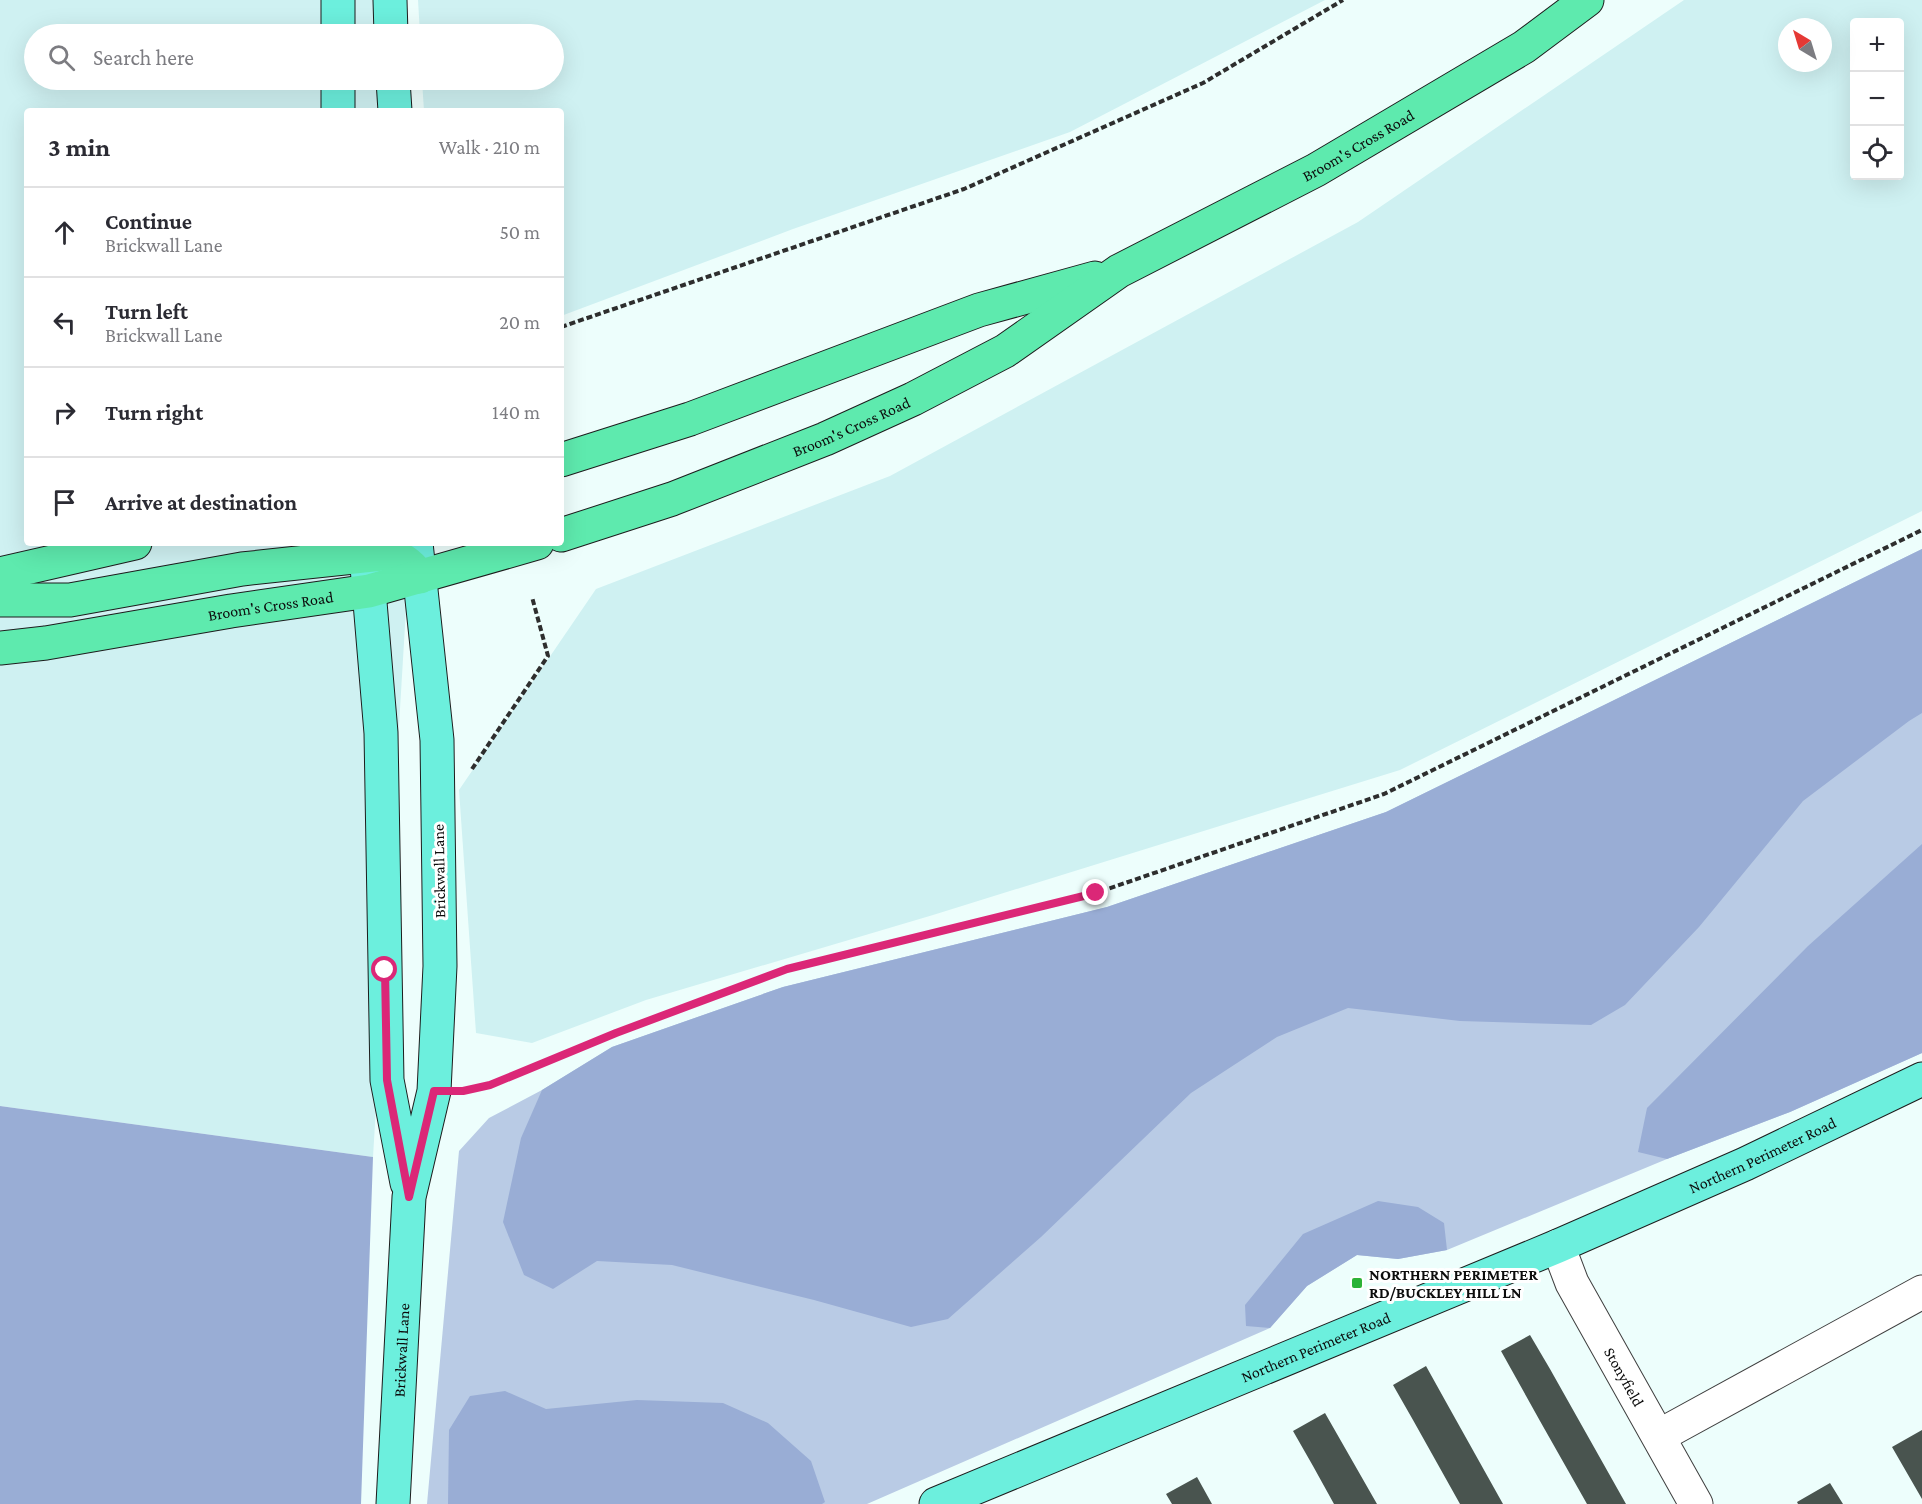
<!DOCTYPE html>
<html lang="en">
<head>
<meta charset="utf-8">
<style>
  :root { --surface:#fff; --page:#f7f7f7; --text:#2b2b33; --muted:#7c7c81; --line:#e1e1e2 }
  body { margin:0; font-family:"Crimson Pro",serif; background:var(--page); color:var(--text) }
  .controls { position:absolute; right:18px; top:18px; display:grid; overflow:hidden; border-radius:6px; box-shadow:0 6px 24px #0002 }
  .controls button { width:54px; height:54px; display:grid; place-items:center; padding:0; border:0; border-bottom:2px solid var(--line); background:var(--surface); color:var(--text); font:30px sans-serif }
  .compass { position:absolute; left:1778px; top:18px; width:54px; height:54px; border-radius:50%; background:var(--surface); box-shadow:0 6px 24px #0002; rotate:322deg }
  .stop { position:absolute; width:18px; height:18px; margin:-14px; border:4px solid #db2777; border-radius:50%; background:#fff }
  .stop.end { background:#db2777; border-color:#fff; box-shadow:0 2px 6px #0008 }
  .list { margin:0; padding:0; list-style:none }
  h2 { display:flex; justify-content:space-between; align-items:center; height:78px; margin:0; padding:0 24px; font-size:26px }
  h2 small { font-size:20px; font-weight:400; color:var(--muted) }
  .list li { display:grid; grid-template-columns:39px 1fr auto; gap:18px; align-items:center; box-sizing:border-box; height:90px; padding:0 24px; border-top:2px solid var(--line) }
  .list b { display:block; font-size:22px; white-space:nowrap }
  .list p { margin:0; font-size:20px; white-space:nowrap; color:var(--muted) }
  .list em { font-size:20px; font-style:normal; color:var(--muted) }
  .icon { flex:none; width:33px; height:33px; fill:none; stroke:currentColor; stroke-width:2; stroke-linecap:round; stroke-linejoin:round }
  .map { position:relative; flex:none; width:1922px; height:1504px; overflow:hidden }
  .search { position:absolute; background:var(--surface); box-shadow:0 6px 24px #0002; left:24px; top:24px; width:540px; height:66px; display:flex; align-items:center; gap:15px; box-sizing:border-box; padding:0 21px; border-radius:33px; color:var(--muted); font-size:22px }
  .panel { position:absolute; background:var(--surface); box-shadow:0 6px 24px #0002; left:24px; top:108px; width:540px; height:438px; border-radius:6px }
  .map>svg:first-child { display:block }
</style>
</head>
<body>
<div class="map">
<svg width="1922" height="1504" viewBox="0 0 1922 1504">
  <rect width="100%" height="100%" fill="#edfefc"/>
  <path fill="#cff1f2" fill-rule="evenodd" d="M 0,0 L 374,0 L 377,34 L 34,34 L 34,80 L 380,80 L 383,111 L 27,111 L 27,543 L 410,543 L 373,1157 L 0,1106 Z
    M 418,0 L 1325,0 L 1070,132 L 793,229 L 561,316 L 561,111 L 424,111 L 422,80 L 554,80 L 554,34 L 420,34 Z
    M 1684,0 L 1922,0 L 1922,511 L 1400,770 L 933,915 L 646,1000 L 532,1043 L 476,1033 L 459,790 L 596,589 L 890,476 L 1358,222 ZM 1854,22 L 1900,22 L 1900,176 L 1854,176 ZM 1787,27 L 1823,27 L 1823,63 L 1787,63 Z"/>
  <path fill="#b9cbe5" d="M 1922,549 L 1922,1053 L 1790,1112 L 1667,1159 L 1447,1250 L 1398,1259 L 1357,1255 L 1307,1286 L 1270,1328 L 867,1504 L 427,1504 L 459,1151 L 489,1118 L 542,1090 L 612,1047 L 783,987 L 1107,907 L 1386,812 Z"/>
  <path fill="#99add5" d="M 1922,549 L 1922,713 L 1909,721 L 1803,801 L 1699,927 L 1625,1005 L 1591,1025 L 1460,1021 L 1348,1008 L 1277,1037 L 1191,1093 L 1041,1237 L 948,1319 L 911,1327 L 814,1300 L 672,1265 L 597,1261 L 553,1289 L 524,1275 L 503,1222 L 521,1138 L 542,1090 L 612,1047 L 783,987 L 1107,907 L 1386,812 Z
    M 1922,844 L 1922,1053 L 1790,1112 L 1667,1159 L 1638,1152 L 1647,1108 L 1808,946 Z
    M 0,1106 L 373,1157 L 361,1504 L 0,1504 Z
    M 1378,1201 L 1418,1207 L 1444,1223 L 1447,1250 L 1398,1259 L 1357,1255 L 1307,1286 L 1270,1328 L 1246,1326 L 1245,1305 L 1303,1234 Z
    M 505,1391 L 546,1409 L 637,1400 L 723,1403 L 768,1423 L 811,1461 L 825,1502 L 822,1504 L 448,1504 L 449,1430 L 470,1396 Z"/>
  <path fill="#49544f" d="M 1530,1335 L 1550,1369 L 1626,1504 L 1587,1504 L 1540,1421 L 1501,1351 Z
    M 1426,1366 L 1446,1402 L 1503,1504 L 1460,1504 L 1413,1420 L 1393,1385 Z
    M 1325,1413 L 1377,1504 L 1334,1504 L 1313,1466 L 1293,1431 Z
    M 1922,1430 L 1922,1499 L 1892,1447 Z
    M 1197,1477 L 1212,1504 L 1172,1504 L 1166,1494 Z
    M 1830,1483 L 1843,1504 L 1798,1504 L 1797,1502 Z"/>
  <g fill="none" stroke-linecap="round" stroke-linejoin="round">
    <g stroke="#3f3f3f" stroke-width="35">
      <g id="minor">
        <path id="s1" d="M 1558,1246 L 1572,1283 L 1696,1504"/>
        <path d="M 1659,1436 L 1922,1292"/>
      </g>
    </g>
    <g stroke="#1d1d1d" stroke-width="35">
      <g id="major">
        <path d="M 390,0 L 391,34"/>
        <path d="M 338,34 L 338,0"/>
        <path d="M 393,80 L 395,111"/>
        <path d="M 338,111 L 338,80"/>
        <path d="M 365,543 L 381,733 L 387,1080 L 407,1183"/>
        <path id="s2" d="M 393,1504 L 409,1197 L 434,1091 L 440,966 L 437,740 L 416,543"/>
        <path id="s3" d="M 936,1504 L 1558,1246 L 1745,1164 L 1922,1079"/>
      </g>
    </g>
    <g stroke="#1d1d1d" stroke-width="35">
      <g id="highway">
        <path d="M 561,460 L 690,419 L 979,310 L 1095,278"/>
        <path id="s4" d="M 561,535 L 672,499 L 825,439 L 913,399 L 1005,351 L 1119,271 L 1316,170 L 1524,47 L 1587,0"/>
        <path d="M 0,574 L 135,543"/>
        <path d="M 0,600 L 70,600 L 242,569 L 382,554 C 400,556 409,562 420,577"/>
        <path id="s5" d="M 0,648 L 46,643 L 231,611 L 369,591 L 537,543"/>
      </g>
    </g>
    <path stroke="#2e2e2e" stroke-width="4" stroke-dasharray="6 3" stroke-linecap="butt" d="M 561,327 L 964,189 L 1203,83 L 1343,0
      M 472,769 L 548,656 L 532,597
      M 467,1090 L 491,1085 L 616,1033 L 787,969 L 1096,893 L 1384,794 L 1922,530"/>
    <use href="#minor" stroke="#fff" stroke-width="33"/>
    <use href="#major" stroke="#6cefdd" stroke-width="33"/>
    <use href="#highway" stroke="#5eeaae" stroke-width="33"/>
  </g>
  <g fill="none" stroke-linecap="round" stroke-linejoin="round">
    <path stroke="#db2777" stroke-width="8" d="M 385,970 L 387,1080 L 409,1197 L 434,1091 L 463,1091 L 490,1085 L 616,1033 L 787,969 L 1096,893"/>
  </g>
  <rect fill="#2eb237" stroke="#fff" stroke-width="2" x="1351" y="1277" width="12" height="12" rx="3"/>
  <g text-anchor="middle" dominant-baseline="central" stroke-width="6" stroke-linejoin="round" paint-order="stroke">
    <g font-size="16" fill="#0c0c0c" stroke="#fff">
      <text stroke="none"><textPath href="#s4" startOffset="891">Broom's Cross Road</textPath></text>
      <text stroke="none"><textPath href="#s4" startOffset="310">Broom's Cross Road</textPath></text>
      <text stroke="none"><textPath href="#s5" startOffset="274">Broom's Cross Road</textPath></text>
      <text transform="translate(439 871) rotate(-91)">Brickwall Lane</text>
      <text stroke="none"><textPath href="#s3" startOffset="897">Northern Perimeter Road</textPath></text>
      <text stroke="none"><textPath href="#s3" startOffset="411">Northern Perimeter Road</textPath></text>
      <text stroke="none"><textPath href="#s2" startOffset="154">Brickwall Lane</textPath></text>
      <text stroke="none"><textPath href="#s1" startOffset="147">Stonyfield</textPath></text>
    </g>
    <g font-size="16" font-weight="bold" fill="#0c0c0c" stroke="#fff" text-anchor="start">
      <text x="1369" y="1274">NORTHERN PERIMETER<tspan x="1369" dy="18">RD/BUCKLEY HILL LN</tspan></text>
    </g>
  </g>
</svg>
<div class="controls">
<button>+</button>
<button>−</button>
<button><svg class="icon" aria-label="locate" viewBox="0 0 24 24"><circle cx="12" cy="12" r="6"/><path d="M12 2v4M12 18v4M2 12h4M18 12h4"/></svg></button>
</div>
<svg class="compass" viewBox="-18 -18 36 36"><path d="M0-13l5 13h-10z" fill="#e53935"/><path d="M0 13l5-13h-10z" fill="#7c7c81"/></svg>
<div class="stop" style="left:385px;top:970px"></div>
<div class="stop end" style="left:1096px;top:893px"></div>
<div class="search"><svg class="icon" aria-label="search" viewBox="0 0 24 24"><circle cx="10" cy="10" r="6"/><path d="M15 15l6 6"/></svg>Search here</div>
<section class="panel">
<h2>3 min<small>Walk · 210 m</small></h2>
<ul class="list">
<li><svg class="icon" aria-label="ahead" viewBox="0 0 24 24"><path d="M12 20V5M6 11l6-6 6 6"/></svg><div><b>Continue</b><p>Brickwall Lane</p></div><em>50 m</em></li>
<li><svg class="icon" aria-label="left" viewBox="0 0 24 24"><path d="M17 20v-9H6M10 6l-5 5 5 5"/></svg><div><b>Turn left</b><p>Brickwall Lane</p></div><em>20 m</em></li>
<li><svg class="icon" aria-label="right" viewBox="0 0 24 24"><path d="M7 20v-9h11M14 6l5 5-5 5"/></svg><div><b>Turn right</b></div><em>140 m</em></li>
<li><svg class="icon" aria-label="arrive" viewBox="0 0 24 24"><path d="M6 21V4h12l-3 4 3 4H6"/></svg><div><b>Arrive at destination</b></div></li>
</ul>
</section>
</div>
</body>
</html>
